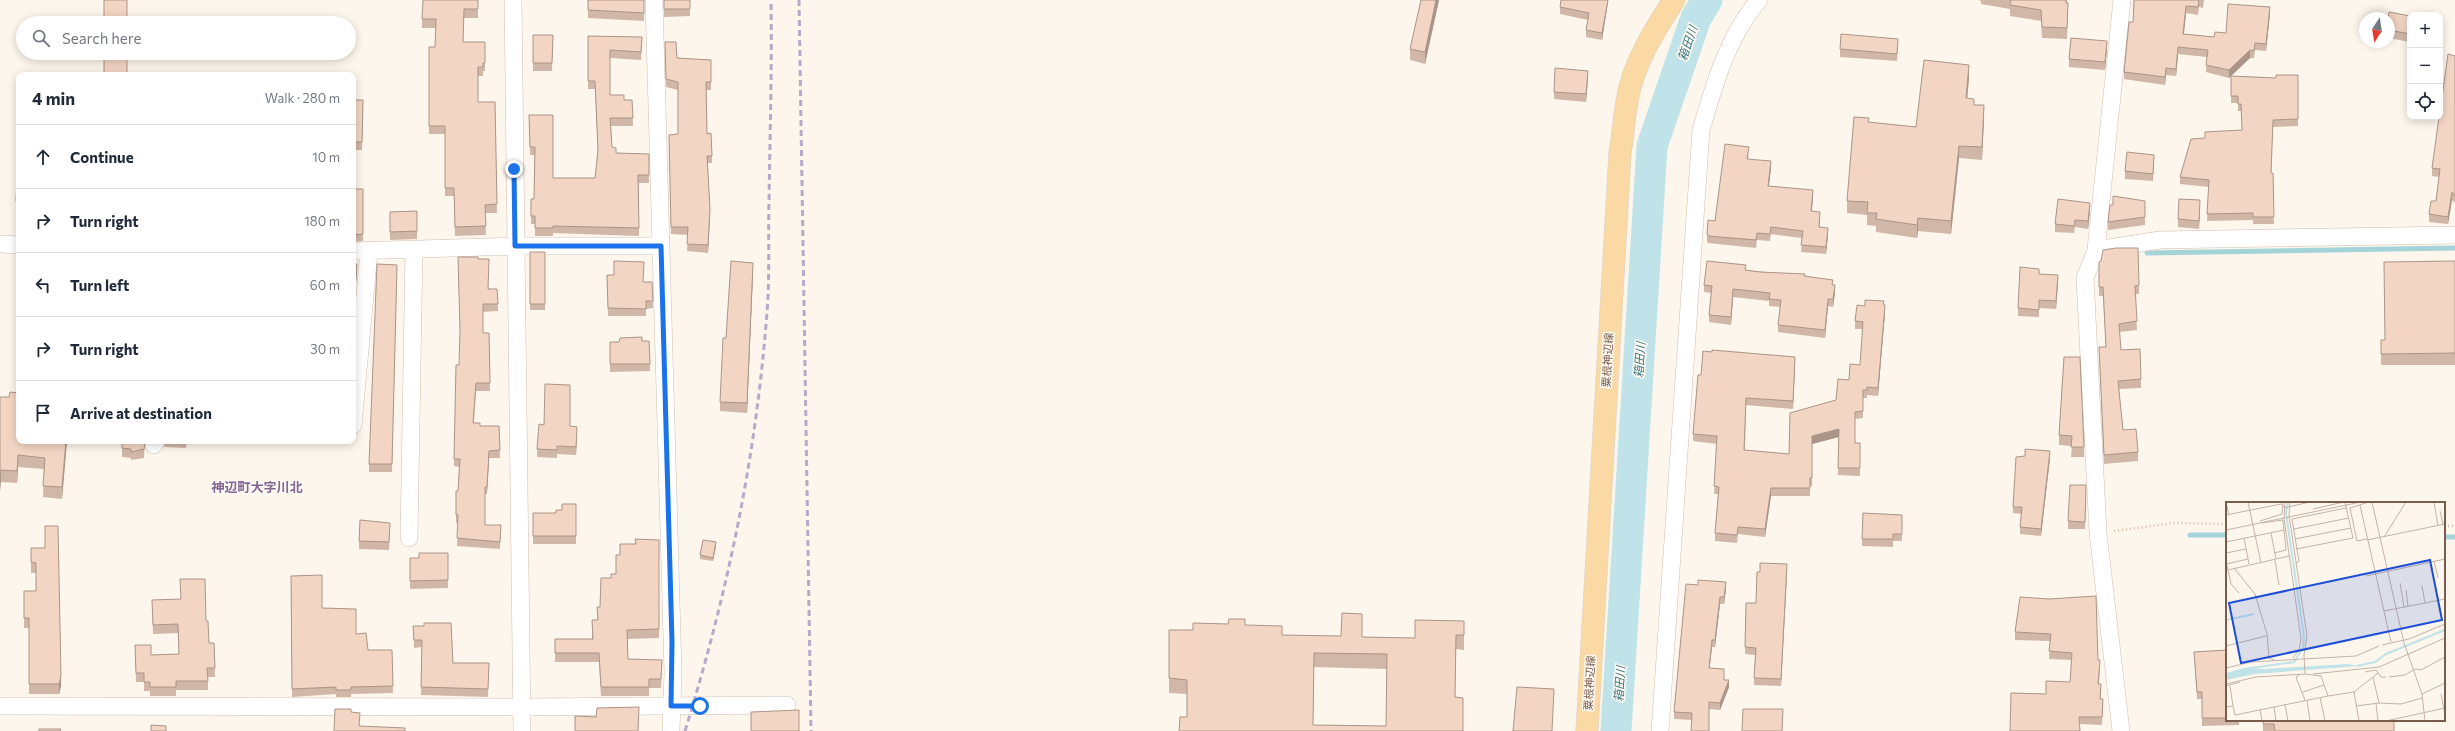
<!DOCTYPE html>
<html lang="en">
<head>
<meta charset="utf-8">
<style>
  :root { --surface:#fff; --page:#f6f6f7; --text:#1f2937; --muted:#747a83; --line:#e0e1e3 }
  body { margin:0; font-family:Commissioner,"Noto Sans JP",sans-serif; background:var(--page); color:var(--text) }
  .controls { position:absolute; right:12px; top:12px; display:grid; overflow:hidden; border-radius:8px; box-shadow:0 2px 10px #0003 }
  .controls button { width:36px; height:36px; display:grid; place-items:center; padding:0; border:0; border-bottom:1px solid var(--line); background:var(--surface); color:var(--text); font:20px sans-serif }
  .compass { position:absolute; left:2359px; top:12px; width:36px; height:36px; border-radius:50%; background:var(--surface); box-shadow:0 2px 10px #0003; rotate:192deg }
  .stop { position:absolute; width:12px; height:12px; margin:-9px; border:3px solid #1a73e8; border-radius:50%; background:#fff }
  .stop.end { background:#1a73e8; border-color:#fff; box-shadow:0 1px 4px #0008 }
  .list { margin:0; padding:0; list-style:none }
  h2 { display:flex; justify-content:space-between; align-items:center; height:52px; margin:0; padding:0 16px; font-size:17px }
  h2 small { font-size:13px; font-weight:400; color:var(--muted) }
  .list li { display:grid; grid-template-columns:26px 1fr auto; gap:12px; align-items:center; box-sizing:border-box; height:64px; padding:0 16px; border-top:1px solid var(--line) }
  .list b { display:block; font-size:15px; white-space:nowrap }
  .list em { font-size:13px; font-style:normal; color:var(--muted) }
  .icon { flex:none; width:22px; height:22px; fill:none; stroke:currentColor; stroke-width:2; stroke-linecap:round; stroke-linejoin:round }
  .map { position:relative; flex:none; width:2455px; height:731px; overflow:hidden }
  .search { position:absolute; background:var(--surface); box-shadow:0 2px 10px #0003; left:16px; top:16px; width:340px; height:44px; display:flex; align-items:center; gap:10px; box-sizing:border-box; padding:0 14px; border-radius:22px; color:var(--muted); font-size:15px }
  .panel { position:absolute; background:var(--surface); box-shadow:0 2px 10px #0003; left:16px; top:72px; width:340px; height:372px; border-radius:8px }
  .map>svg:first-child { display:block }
</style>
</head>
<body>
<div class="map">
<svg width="2455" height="731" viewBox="0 0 2455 731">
  <rect width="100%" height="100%" fill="#fdf6ec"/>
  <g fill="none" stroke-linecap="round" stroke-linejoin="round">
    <path stroke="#a5d3da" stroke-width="5" d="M 2147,253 L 2455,248
      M 2190,535 L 2227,535
      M 2444,537 L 2455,537"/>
    <path stroke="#bfe3e8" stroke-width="31" d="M 1616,731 L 1652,146 L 1696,18 L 1707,0"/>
    <g stroke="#d1beb0" stroke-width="18">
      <path id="minor" d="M 513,0 L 522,731
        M 654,0 L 673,672 L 671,731
        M 0,244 L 19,245
        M 2096,250 L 2160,240 L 2455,235
        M 353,251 L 515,246 L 661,246
        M 353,425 L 369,251
        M 154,445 L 155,441
        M 409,538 L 414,250
        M 0,706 L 522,707 L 787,705
        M 1660,731 L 1701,130 C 1714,85 1728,36 1759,0
        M 2121,731 L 2098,533 L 2085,278 L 2096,250 L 2122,0"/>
    </g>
    <g stroke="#dad1cd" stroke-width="23">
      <path id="major" d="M 1587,731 L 1620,153 C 1623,136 1624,118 1627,101 C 1633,64 1654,31 1674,0"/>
    </g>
    <path stroke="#d9b8a5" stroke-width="2.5" stroke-dasharray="1 3" stroke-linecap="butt" d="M 2444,526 L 2455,526
      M 2114,531 L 2174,523 L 2227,524"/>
    <use href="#minor" stroke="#fff" stroke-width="17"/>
    <use href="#major" stroke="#fbd9a5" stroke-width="22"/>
    <path stroke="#b9a8c9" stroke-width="3" stroke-dasharray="6 4" stroke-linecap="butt" d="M 799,0 L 811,731
      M 685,731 C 728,591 756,458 767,312 C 770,275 768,238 769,201 C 770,134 772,67 771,0"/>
  </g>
  <path fill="#d1b7a8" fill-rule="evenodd" d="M 478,0 L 478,18 L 464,18 L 463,42 L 485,42 L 485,71 L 483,71 L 483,76 L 478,76 L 478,102 L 495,102 L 497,213 L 485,213 L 486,235 L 455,236 L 454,196 L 445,196 L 445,134 L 429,134 L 429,47 L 435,47 L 436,28 L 422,28 L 422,19 Z
    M 588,0 L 644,0 L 644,21 L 588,18 Z
    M 664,0 L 690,0 L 690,16 L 664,17 Z
    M 1439,0 L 1425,64 L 1410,60 L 1410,49 Z
    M 1608,0 L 1602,40 L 1586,37 L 1586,30 L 1588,20 L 1560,14 L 1560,7 Z
    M 1978,0 L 2067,0 L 2068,14 L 2067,39 L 2042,38 L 2041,21 L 2010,16 L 2010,9 L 1981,4 L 1981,1 Z
    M 2134,0 L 2204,0 L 2203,8 L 2199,7 L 2198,15 L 2186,13 L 2184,34 L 2214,37 L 2226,33 L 2270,14 L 2266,51 L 2255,50 L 2254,58 L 2250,58 L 2229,78 L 2206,72 L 2207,57 L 2178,54 L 2176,76 L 2166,75 L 2165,85 L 2124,79 L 2124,72 L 2133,22 Z
    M 2410,16 L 2410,42 L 2389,38 L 2389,18 Z
    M 533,35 L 553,35 L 552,71 L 533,71 Z
    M 588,36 L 642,44 L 641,60 L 610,58 L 610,95 L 624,100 L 632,100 L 633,126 L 611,126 L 612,147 L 616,153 L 649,154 L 649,183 L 639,183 L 639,236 L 553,233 L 553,236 L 535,236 L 535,224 L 531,224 L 531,216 L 534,199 L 535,155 L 530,155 L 529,115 L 553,178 L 595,178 L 598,152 L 595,89 L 588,89 Z
    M 665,42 L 677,58 L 711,60 L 711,90 L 706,90 L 707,134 L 712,156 L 712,163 L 707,163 L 710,216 L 708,253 L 687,251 L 688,235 L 671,234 L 669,135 L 678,134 L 678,90 L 666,87 Z
    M 1898,46 L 1897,61 L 1840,57 L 1840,49 Z
    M 2107,49 L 2105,70 L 2069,67 L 2069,59 Z
    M 2455,56 L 2455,203 L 2452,200 L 2448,224 L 2429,222 L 2429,214 L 2436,201 L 2439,177 L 2432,176 L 2432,168 Z
    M 2298,75 L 2298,126 L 2273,127 L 2271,173 L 2274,224 L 2253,224 L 2253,220 L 2207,221 L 2209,187 L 2180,184 L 2180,177 L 2205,138 L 2242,130 L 2241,111 L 2238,111 L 2238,103 L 2231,103 L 2231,76 L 2276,78 Z
    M 1588,78 L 1586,102 L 1554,99 L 1554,92 Z
    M 1969,78 L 1967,99 L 1974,105 L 1984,118 L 1982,160 L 1959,158 L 1951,234 L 1918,231 L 1917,238 L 1876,232 L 1876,226 L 1867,225 L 1867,215 L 1847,213 L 1847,201 L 1869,122 L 1916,127 Z
    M 353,100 L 363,100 L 362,150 L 353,150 Z
    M 1749,154 L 1748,159 L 1771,168 L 1769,186 L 1813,197 L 1812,211 L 1820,220 L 1819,227 L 1828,235 L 1826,254 L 1801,252 L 1802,238 L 1771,234 L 1770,241 L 1757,240 L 1756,248 L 1708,243 L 1707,241 L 1707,234 L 1715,221 Z
    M 19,155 L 19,209 L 16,209 Z
    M 2154,162 L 2153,181 L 2125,179 L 2125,171 Z
    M 353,189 L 363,189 L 363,241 L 353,242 Z
    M 2145,201 L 2145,225 L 2108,230 L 2108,222 L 2113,205 Z
    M 2200,208 L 2199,229 L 2178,227 L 2178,219 Z
    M 2090,210 L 2088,229 L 2075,227 L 2074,233 L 2055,232 L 2055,224 Z
    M 417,211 L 417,239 L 390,240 L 390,212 Z
    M 530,252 L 545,252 L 545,310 L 530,310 Z
    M 478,259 L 489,289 L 497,289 L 498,311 L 483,312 L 483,333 L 489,333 L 490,391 L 476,391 L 474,423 L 480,426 L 499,426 L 500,458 L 489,458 L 487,494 L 485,494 L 485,525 L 501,525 L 500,549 L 457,546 L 458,523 L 456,523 L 456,491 L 458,491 L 459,467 L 454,466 L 454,459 L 459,365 Z
    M 2455,261 L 2455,365 L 2381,365 L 2381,340 L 2385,340 Z
    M 353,264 L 357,272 L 355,293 L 353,293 Z
    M 397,265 L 392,472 L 369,472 L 369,464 Z
    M 1746,270 L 1805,276 L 1833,285 L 1835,292 L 1833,307 L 1828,306 L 1825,338 L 1778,332 L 1778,325 L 1780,307 L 1769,306 L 1769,301 L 1733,297 L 1731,325 L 1709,322 L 1709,315 L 1711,293 L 1704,292 L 1704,285 Z
    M 2099,271 L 2139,285 L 2139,294 L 2135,294 L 2137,330 L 2119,332 L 2121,350 L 2141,379 L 2141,388 L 2119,389 L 2123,430 L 2138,452 L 2138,461 L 2104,464 L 2099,347 L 2106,347 L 2103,296 L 2099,296 Z
    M 753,272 L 747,413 L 720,411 L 720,402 L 726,338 Z
    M 2039,274 L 2058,283 L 2056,309 L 2039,308 L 2039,317 L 2018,316 L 2018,308 Z
    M 607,275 L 643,282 L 652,282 L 653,308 L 646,309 L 646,316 L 608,316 Z
    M 1884,304 L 1885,312 L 1878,396 L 1867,395 L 1867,398 L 1863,398 L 1863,418 L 1855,419 L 1855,443 L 1860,443 L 1860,476 L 1838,475 L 1839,437 L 1812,444 L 1812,486 L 1810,486 L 1810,496 L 1771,496 L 1765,537 L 1738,534 L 1737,543 L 1715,541 L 1715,533 L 1718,494 L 1714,494 L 1717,444 L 1693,441 L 1693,434 L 1701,375 L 1795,365 L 1793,409 L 1746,405 L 1745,450 L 1789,454 L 1836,400 L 1849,380 L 1860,365 L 1863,329 L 1855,329 L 1855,321 L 1865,306 Z
    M 642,341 L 649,341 L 650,371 L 610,372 L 610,342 Z
    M 2064,357 L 2084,447 L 2084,457 L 2071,457 L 2072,446 L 2059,445 L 2059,435 Z
    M 0,397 L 67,441 L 62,499 L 43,497 L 44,469 L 18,467 L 17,483 L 1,482 Z
    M 570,426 L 577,434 L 576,455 L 557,454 L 557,458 L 537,457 L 537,449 Z
    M 122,441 L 145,441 L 144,458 L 131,460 L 131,458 L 122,457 Z
    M 164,441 L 187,441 L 186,448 L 164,447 Z
    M 221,441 L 254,441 L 254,443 Z
    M 2025,456 L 2050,458 L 2041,536 L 2020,534 L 2020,527 L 2021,514 L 2013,513 L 2013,507 Z
    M 2086,485 L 2085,529 L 2068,529 L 2068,521 Z
    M 576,504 L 576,544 L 533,544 L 533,513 L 556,513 Z
    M 1902,515 L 1902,541 L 1893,541 L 1893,547 L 1862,546 L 1862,539 Z
    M 390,531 L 389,550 L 359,549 L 359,541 Z
    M 635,539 L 659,540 L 659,638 L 627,639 L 628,659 L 662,660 L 661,688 L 649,688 L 649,696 L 601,696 L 599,662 L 555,662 L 555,639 L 592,639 L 592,620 L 597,620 L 600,607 L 611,578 L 616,574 L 620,555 L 635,544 Z
    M 716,546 L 713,561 L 700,559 L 700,555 Z
    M 31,548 L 45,548 L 61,686 L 59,694 L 29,694 L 29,628 L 24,628 L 24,591 L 36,591 L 36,573 L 31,573 Z
    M 410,558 L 448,580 L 448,588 L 410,589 Z
    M 1787,571 L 1781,686 L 1754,685 L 1755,655 L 1745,654 L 1746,603 L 1756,603 Z
    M 291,576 L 322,608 L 356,634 L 368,650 L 392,650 L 393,693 L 351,694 L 351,697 L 336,697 L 336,694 L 292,697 Z
    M 1698,585 L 1726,589 L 1724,604 L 1720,604 L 1715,647 L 1712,647 L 1709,668 L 1724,680 L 1729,687 L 1720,710 L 1709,709 L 1692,720 L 1674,719 L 1674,712 Z
    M 2020,597 L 2098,660 L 2100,667 L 2099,684 L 2101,692 L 2101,699 L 2103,699 L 2102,725 L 2080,724 L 2070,682 L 2072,660 L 2049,659 L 2050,641 L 2015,640 L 2015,632 Z
    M 152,600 L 206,621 L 209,643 L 214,643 L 215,677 L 208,677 L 208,690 L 176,690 L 176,696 L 150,696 L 150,691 L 144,691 L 144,682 L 136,682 L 135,645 L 151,655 L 179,654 L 178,633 L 153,634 Z
    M 1464,621 L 1464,650 L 1456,649 L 1455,697 L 1463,731 L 1179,731 L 1187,717 L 1187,694 L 1169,693 L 1169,630 L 1193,630 L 1245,625 L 1282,635 L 1415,638 ZM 1314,667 L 1387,669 L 1386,726 L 1313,725 Z
    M 413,626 L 453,663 L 489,663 L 488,697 L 421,695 L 422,647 L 414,648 Z
    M 2227,650 L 2227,720 L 2239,720 L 2239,725 L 2202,726 L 2202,699 L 2197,699 L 2194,652 Z
    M 2263,720 L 2394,731 L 2263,731 Z"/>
  <path fill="#aa9588" d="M 1436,0 L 1439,0 L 1425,64 L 1425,52 Z
    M 1608,0 L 1608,2 L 1602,40 L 1602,33 Z
    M 2186,6 L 2186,13 L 2183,41 L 2183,34 Z
    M 2270,7 L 2270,14 L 2266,51 L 2266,44 Z
    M 2107,41 L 2107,49 L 2105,70 L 2105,62 Z
    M 2178,47 L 2178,54 L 2176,76 L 2176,69 Z
    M 2250,50 L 2250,58 L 2229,78 L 2229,70 Z
    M 1969,65 L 1969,78 L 1966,111 L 1966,98 Z
    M 2166,68 L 2166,75 L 2165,85 L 2165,77 Z
    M 1588,71 L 1588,78 L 1586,102 L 1586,94 Z
    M 1984,105 L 1984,118 L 1982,160 L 1982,147 Z
    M 1959,146 L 1959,158 L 1951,234 L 1951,221 Z
    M 1771,161 L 1771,168 L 1768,193 L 1768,186 Z
    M 1813,190 L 1813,197 L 1811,218 L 1811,211 Z
    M 2452,192 L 2452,200 L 2448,224 L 2448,217 Z
    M 2200,200 L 2200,208 L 2199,229 L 2199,221 Z
    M 2090,203 L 2090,210 L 2088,229 L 2088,221 Z
    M 710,209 L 710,216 L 708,253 L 708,245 Z
    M 1820,212 L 1820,220 L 1819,234 L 1819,227 Z
    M 1918,218 L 1918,231 L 1917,238 L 1917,225 Z
    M 1828,228 L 1828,235 L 1826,254 L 1826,247 Z
    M 753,263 L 753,272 L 747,413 L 747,403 Z
    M 357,264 L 357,272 L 355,293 L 355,285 Z
    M 2058,275 L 2058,283 L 2056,309 L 2056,301 Z
    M 1835,285 L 1835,292 L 1833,307 L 1833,299 Z
    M 1733,289 L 1733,297 L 1731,325 L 1731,317 Z
    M 1828,299 L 1828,306 L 1825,338 L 1825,330 Z
    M 1885,305 L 1885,312 L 1878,396 L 1878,388 Z
    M 1795,357 L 1795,365 L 1793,409 L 1793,401 Z
    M 577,427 L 577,434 L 576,455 L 576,447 Z
    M 1839,429 L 1839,437 L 1812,444 L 1812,436 Z
    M 66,441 L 67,441 L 62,499 L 62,487 Z
    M 489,451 L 489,458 L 487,494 L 487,487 Z
    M 2050,451 L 2050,458 L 2041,536 L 2041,529 Z
    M 18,455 L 18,467 L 17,483 L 17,471 Z
    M 1,470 L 1,482 L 0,492 L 0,480 Z
    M 1771,488 L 1771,496 L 1765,537 L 1765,529 Z
    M 716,542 L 716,546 L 713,561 L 713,558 Z
    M 1787,564 L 1787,571 L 1781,686 L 1781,679 Z
    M 1726,582 L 1726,589 L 1724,604 L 1724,597 Z
    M 1720,597 L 1720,604 L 1715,647 L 1715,640 Z
    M 1712,640 L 1712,647 L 1709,675 L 1709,668 Z
    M 61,676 L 61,686 L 59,694 L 59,684 Z
    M 1729,680 L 1729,687 L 1720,710 L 1720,703 Z"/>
  <path fill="#f3d5c3" stroke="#aa9588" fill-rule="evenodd" d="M 104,0 L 127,0 L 127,23 L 104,23 Z
    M 423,0 L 478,0 L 478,9 L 464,9 L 463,42 L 485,42 L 485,63 L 483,63 L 483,67 L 478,67 L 478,102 L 495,102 L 497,204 L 485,205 L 486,226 L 455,227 L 454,188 L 445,188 L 445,126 L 429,126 L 429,47 L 435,47 L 436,19 L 422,19 Z
    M 588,0 L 644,0 L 644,13 L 588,10 Z
    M 664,0 L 690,0 L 690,9 L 664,9 Z
    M 1421,0 L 1436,0 L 1425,52 L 1410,49 Z
    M 1561,0 L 1608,0 L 1602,33 L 1586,30 L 1589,13 L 1560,7 Z
    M 2011,0 L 2066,0 L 2066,3 L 2068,3 L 2067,28 L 2042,27 L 2041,10 L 2010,5 Z
    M 2134,0 L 2199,0 L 2198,7 L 2186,6 L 2183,34 L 2214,37 L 2215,32 L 2226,33 L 2228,4 L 2270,7 L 2266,44 L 2255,43 L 2254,51 L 2250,50 L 2229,70 L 2206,65 L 2208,50 L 2178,47 L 2176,69 L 2166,68 L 2165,77 L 2124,72 L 2129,22 L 2133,22 Z
    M 2389,12 L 2410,16 L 2410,34 L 2389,30 L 2389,18 L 2388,18 Z
    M 1841,34 L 1898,39 L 1897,54 L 1840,49 Z
    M 533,35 L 553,35 L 552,63 L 533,63 Z
    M 588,36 L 642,37 L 641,52 L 610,50 L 610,95 L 624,95 L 624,100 L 632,100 L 633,118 L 610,118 L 612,147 L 616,148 L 616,153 L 649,154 L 649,175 L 638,175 L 639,228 L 553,226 L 553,228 L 535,228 L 535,216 L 531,216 L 531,199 L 534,199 L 535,147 L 530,147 L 529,115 L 553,115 L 553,178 L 595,178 L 598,150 L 595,81 L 588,81 Z
    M 2071,38 L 2107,41 L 2105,62 L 2069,59 Z
    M 665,42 L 676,42 L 677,58 L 711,60 L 711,82 L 706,82 L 707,134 L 711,133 L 712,156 L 707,156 L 710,209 L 708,245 L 687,244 L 688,227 L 671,227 L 669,135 L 678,134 L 678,82 L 666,79 Z
    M 104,53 L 127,53 L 127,75 L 104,75 Z
    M 2448,54 L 2455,56 L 2455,196 L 2452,192 L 2448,217 L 2429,214 L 2431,201 L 2436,201 L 2440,169 L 2432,168 L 2439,117 L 2440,117 L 2440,112 Z
    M 1924,60 L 1969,65 L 1966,98 L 1974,99 L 1974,105 L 1984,105 L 1982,147 L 1959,146 L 1951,221 L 1918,218 L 1917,225 L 1876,219 L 1877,213 L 1867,213 L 1868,202 L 1847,201 L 1854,117 L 1869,118 L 1868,122 L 1916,127 Z
    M 1555,68 L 1588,71 L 1586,94 L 1554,92 Z
    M 2276,75 L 2298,75 L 2298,119 L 2273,120 L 2271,173 L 2273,173 L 2274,217 L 2253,217 L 2253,213 L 2207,214 L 2209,180 L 2180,177 L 2191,139 L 2205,138 L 2205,132 L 2242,130 L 2241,104 L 2238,104 L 2238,96 L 2231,96 L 2231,76 L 2276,78 Z
    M 353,100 L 363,100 L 362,142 L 353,142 Z
    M 1725,144 L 1749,147 L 1747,159 L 1771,161 L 1768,186 L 1813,190 L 1811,211 L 1820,212 L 1819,227 L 1828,228 L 1826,247 L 1801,245 L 1803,231 L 1771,227 L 1770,234 L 1757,233 L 1756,240 L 1708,236 L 1707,234 L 1708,220 L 1715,221 Z
    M 2127,152 L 2154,155 L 2153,174 L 2125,171 Z
    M 18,155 L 19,155 L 19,201 L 16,201 Z
    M 353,189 L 363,189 L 363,234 L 353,235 Z
    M 2113,196 L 2145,201 L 2145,217 L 2108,222 L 2110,205 L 2113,205 Z
    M 2058,199 L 2090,203 L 2088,221 L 2075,220 L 2074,226 L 2055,224 Z
    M 2179,199 L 2200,200 L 2199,221 L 2178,219 Z
    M 417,211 L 417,231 L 390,232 L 390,212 Z
    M 2116,248 L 2138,248 L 2139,285 L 2135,286 L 2137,321 L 2119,324 L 2121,350 L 2140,349 L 2141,379 L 2118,381 L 2123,430 L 2136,429 L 2138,452 L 2104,455 L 2099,347 L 2106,347 L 2103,287 L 2099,287 L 2099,262 L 2101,261 L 2103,250 Z
    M 530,252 L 545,252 L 545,304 L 530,304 Z
    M 458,257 L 478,257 L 478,259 L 489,259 L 488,289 L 497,289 L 498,304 L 483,304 L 483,333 L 489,333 L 490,383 L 476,383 L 473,423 L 480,423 L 480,426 L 499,426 L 500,450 L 489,451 L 487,487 L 485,487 L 485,525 L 501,525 L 500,542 L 457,538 L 458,515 L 456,515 L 456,491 L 458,491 L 460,459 L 454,459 L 456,365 L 459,365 L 460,330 Z
    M 614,261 L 644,262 L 643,282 L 652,282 L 653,301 L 646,301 L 646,309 L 608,308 L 607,275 L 614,275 Z
    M 731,261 L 753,263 L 747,403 L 720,402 L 723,338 L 726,338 Z
    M 1707,261 L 1746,265 L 1745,270 L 1760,272 L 1805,274 L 1804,276 L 1833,280 L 1832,285 L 1835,285 L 1833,299 L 1828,299 L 1825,330 L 1778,325 L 1781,300 L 1769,299 L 1770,293 L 1733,289 L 1731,317 L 1709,315 L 1712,286 L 1704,285 Z
    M 2455,261 L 2455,353 L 2381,354 L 2381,340 L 2385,340 L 2384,262 Z
    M 353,264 L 357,264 L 355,285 L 353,285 Z
    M 377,264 L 397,265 L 392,464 L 369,464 Z
    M 2020,267 L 2039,269 L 2039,274 L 2058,275 L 2056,301 L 2039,300 L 2039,310 L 2018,308 Z
    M 1865,300 L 1884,301 L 1883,304 L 1885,305 L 1878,388 L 1867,387 L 1867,390 L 1863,390 L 1863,411 L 1855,412 L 1855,443 L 1860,443 L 1860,468 L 1838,468 L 1839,429 L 1812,436 L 1812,478 L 1810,478 L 1810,488 L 1771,488 L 1765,529 L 1738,527 L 1737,535 L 1715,533 L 1719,487 L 1714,486 L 1717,436 L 1693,434 L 1698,375 L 1701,375 L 1703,351 L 1712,352 L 1712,350 L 1795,357 L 1793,401 L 1746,398 L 1744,450 L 1789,454 L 1790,413 L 1836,400 L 1838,379 L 1849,380 L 1850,364 L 1860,365 L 1863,322 L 1855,321 L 1857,305 L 1865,306 Z
    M 642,337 L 642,341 L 649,341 L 650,364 L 610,364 L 610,342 L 619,342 L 620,338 Z
    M 2064,357 L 2080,357 L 2084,447 L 2071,447 L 2072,436 L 2059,435 Z
    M 545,384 L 570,385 L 570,426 L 577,427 L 576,447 L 557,446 L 557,450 L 537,449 L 539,424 L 544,425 Z
    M 10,392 L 19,393 L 19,441 L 66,441 L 62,487 L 43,486 L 45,458 L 18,455 L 17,471 L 1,470 L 0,480 L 0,397 L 9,397 Z
    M 122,441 L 145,441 L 144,449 L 131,452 L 131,449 L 122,448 Z
    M 2025,449 L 2050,451 L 2041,529 L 2020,527 L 2022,507 L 2013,507 L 2016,457 L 2025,456 Z
    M 2070,485 L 2086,485 L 2085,522 L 2068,521 Z
    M 562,504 L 576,504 L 576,536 L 533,536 L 533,513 L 556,513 L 556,510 L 562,510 Z
    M 1863,513 L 1902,515 L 1902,534 L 1893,534 L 1893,539 L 1862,539 Z
    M 360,520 L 390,523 L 389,542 L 359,541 Z
    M 45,526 L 58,526 L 61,676 L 59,684 L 29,684 L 29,618 L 24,618 L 24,591 L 36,591 L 36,563 L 31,562 L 31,548 L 45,548 Z
    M 635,539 L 659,540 L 659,629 L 627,630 L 628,659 L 662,660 L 661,679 L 649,679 L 649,687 L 601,687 L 599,653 L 555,653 L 555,639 L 593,639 L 592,620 L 598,620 L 597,607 L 600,607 L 601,578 L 611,578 L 611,574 L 616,574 L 616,555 L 620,555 L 620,544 L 636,544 Z
    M 703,540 L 716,542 L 713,558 L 700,555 Z
    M 419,553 L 448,553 L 448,580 L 410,581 L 410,558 L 419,558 Z
    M 1760,563 L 1787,564 L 1781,679 L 1754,678 L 1756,648 L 1745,647 L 1746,603 L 1756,603 L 1757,572 L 1760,572 Z
    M 322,575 L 322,608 L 356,609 L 356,634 L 366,633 L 368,650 L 392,650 L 393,686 L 351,687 L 351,690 L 336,690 L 336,687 L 292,689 L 291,576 Z
    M 180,579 L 205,579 L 206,621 L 208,621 L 209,643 L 214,643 L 215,668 L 207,668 L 208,681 L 176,681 L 176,687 L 150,687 L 150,682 L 144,682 L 144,673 L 136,673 L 135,645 L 151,645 L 151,655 L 179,654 L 178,624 L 153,625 L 152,600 L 181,599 Z
    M 1698,580 L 1726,582 L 1724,597 L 1720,597 L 1715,640 L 1712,640 L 1709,668 L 1724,669 L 1724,680 L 1729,680 L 1720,703 L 1709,702 L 1709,731 L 1691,731 L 1692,713 L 1674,712 L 1686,584 L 1698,585 Z
    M 2096,596 L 2098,660 L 2100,660 L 2098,684 L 2101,684 L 2100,699 L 2103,699 L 2102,717 L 2079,717 L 2080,731 L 2010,731 L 2011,693 L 2046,694 L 2046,681 L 2070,682 L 2072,653 L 2049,651 L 2051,634 L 2015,632 L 2020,597 L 2049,599 Z
    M 1342,613 L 1362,614 L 1362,637 L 1415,638 L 1415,620 L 1464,621 L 1464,635 L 1456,635 L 1455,697 L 1463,698 L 1463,731 L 1179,731 L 1180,717 L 1187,717 L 1187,680 L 1169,678 L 1169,630 L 1193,630 L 1193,623 L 1228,624 L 1229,619 L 1245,619 L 1245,625 L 1282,626 L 1282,635 L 1341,636 ZM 1314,653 L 1387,654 L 1386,726 L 1313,725 Z
    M 424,623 L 451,623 L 453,663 L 489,663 L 488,689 L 421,687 L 422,640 L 414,640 L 413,626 L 424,626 Z
    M 2227,650 L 2227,718 L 2202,718 L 2202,692 L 2197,692 L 2194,652 Z
    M 1517,687 L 1554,689 L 1552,731 L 1513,731 Z
    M 639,707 L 638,731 L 575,731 L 575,716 L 596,717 L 597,708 Z
    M 335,709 L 351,709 L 351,712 L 360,713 L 359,726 L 405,728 L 405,731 L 334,731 Z
    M 1743,709 L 1783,709 L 1782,731 L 1742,731 Z
    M 799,710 L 799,731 L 751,731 L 751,712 Z
    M 2263,720 L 2394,720 L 2394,731 L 2275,731 L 2274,724 L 2263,724 Z
    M 151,725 L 166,726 L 166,731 L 151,731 Z
    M 39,729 L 61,729 L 60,731 L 39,731 Z"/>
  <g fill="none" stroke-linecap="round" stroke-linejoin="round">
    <path stroke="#1a73e8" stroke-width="5" d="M 514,169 L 515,246 L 661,246 L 672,642 L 671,706 L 700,706"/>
  </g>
  <g text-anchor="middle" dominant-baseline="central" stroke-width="3" stroke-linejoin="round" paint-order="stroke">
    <g font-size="11" fill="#7a5c4d" stroke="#fffaf3">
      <text transform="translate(1607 360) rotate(-87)">粟根神辺線</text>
      <text transform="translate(1589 683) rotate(-87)">粟根神辺線</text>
    </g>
    <g font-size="12" font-style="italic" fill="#437c86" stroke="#fffaf3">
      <text transform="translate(1687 43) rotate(-71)">箱田川</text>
      <text transform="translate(1639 360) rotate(-86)">箱田川</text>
      <text transform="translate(1619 684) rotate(-86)">箱田川</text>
    </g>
    <g font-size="13" font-weight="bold" fill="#846695" stroke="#fffaf3">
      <text x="257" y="487">神辺町大字川北</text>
    </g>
  </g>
  <g transform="translate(2226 502)">
    <rect width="219" height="219" fill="#fdf6ec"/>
    <path d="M 122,162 L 133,164 L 29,172 L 0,178 L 0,171 L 18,166 L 38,167 Z" fill="#bfe3e8"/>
    <path fill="none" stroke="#bfe3e8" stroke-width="2" d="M 0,118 L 28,112M 131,164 L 149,160 L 160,152 L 219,128M 18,167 L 68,160 L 77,146 L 78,135 L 60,11 L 62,0"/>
    <path fill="none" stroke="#c5b3a7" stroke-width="1" d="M 0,0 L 3,13M 22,0 L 35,61M 59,0 L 58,16 L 75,137 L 73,148 L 67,156M 64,0 L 63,13 L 81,134 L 78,153 L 79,172 L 95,174 L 102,194 L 128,190 L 133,219M 146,0 L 178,141 L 196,192M 208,0 L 212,24M 134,3 L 165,140M 58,6 L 84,0M 87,7 L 118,0M 214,9 L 217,22M 0,13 L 55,2 L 58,5M 34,19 L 56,12 L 57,0M 35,21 L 57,18 L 60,48 L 48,51M 68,27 L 123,16M 0,28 L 135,0M 45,31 L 50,57M 158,35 L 180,0M 18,36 L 23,62M 69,37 L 125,26M 141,37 L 131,39 L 124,6 L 143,0M 141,38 L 219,22M 0,40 L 58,28M 70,47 L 127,36 L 119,0M 0,51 L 20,47M 49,58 L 53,83M 0,59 L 5,82 L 13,91M 208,59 L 212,76M 70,61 L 73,59 L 66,17 L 120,6M 0,62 L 22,57M 8,66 L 29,92 L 41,132 L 43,156 L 48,158M 2,68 L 63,54M 140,74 L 219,57M 174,81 L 178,105M 196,84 L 199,101M 180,88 L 182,104M 158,109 L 219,97M 156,143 L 183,137 L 219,122M 0,144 L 40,134M 0,166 L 25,160 L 130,154 L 153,144M 139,170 L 150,168 L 155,175 L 160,175M 87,172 L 153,165 L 219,136M 73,173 L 70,175 L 71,178 L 79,198M 147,175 L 153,201M 163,175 L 179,173 L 189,167 L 195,168 L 219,155M 0,182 L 30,175 L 79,172M 0,184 L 14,180M 4,184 L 7,204M 77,190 L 98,183M 128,190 L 152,171M 215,192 L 219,212M 94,195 L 99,219M 81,198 L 84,219M 150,201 L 152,219M 59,202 L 62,219M 130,204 L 153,201 L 175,202 L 196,196M 0,205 L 7,204 L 9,213 L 102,194M 48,205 L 50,219M 34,207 L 36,219M 160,219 L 219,206M 199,219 L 196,192 L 219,181"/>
    <path fill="#1d4ed8" fill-opacity="0.15" stroke="#1d4ed8" stroke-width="2" d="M 204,58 L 216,118 L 15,161 L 3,101 Z"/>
    <rect width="219" height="219" fill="none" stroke="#7a5c4d" stroke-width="2"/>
  </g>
</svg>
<div class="controls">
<button>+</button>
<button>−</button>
<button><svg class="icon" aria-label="locate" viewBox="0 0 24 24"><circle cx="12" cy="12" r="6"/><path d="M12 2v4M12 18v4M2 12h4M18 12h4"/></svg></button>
</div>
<svg class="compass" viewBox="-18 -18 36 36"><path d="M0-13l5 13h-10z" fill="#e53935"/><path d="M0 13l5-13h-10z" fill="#747a83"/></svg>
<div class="stop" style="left:700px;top:706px"></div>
<div class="stop end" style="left:514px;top:169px"></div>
<div class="search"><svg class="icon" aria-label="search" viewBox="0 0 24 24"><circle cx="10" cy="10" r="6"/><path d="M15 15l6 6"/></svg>Search here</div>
<section class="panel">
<h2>4 min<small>Walk · 280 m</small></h2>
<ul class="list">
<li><svg class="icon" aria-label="ahead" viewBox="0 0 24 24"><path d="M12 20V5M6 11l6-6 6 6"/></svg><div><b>Continue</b></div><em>10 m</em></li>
<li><svg class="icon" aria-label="right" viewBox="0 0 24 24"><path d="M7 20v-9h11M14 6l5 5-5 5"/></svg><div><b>Turn right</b></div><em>180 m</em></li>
<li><svg class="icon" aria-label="left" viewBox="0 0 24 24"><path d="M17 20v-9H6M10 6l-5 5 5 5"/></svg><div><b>Turn left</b></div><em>60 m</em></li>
<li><svg class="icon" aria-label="right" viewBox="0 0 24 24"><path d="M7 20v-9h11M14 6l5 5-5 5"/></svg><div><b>Turn right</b></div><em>30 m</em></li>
<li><svg class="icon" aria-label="arrive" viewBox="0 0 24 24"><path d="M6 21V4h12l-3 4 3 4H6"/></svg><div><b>Arrive at destination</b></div></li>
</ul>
</section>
</div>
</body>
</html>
